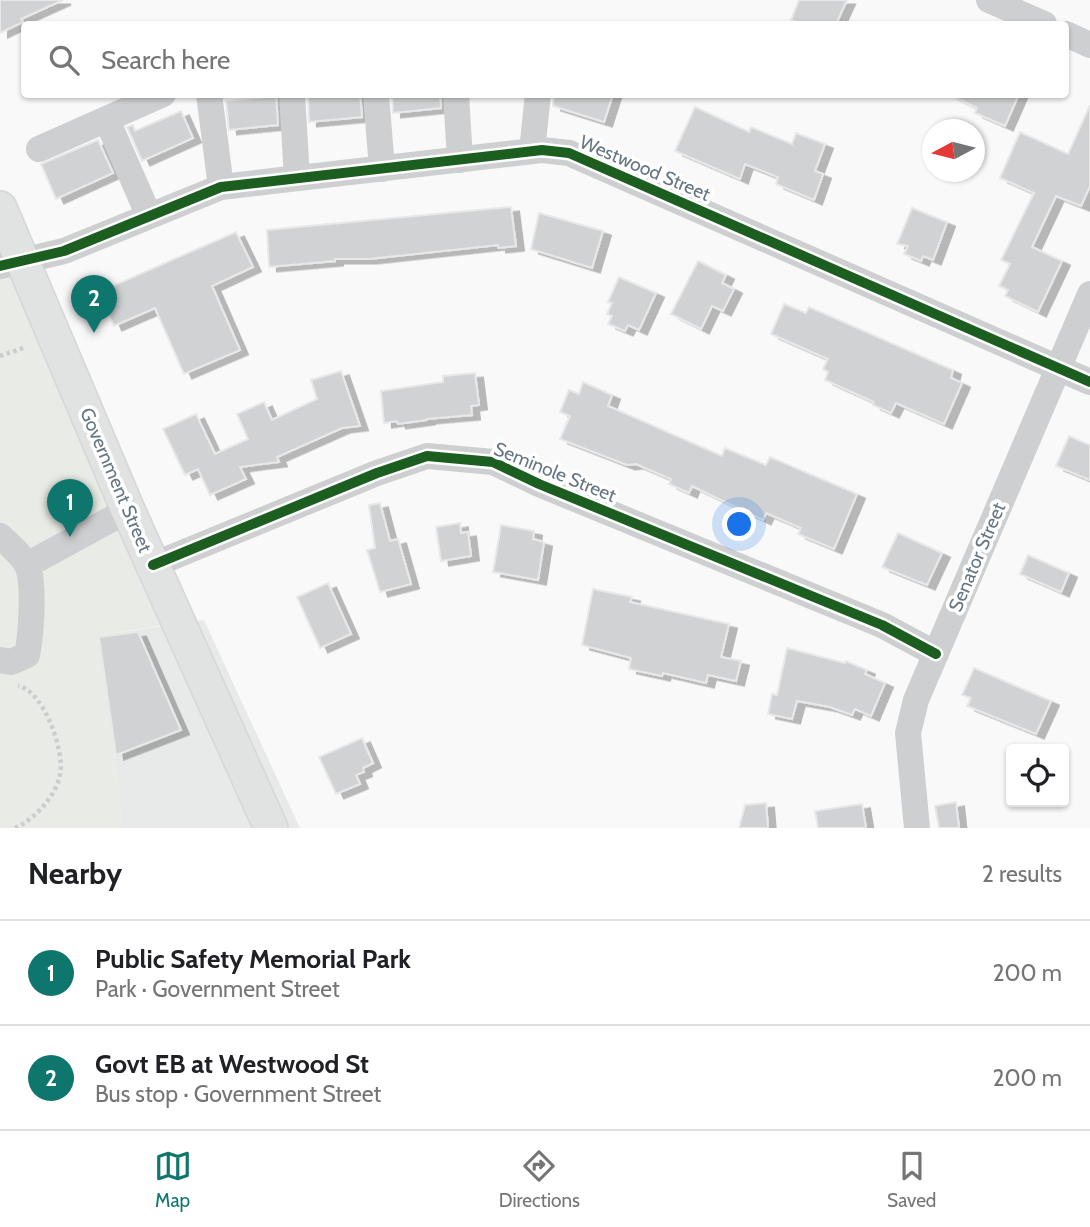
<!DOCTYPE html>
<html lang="en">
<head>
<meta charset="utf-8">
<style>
  :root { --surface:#fff; --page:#f6f6f6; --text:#202124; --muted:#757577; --line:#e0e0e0; --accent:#0f766e }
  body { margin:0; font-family:Cabin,sans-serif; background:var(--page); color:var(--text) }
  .controls { position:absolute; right:21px; bottom:21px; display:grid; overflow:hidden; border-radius:7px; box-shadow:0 2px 5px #0004 }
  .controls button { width:63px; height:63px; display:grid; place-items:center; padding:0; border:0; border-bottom:2px solid var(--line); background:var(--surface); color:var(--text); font:35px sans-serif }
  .compass { position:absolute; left:922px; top:119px; width:63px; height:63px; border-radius:50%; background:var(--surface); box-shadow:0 2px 5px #0004; rotate:263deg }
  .you { position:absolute; left:740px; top:525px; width:24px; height:24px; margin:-18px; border:5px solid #fff; border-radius:50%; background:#1a73e8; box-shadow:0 0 0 10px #1a73e833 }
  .badge { display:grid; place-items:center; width:46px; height:46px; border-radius:50%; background:var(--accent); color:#fff; font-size:23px; font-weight:700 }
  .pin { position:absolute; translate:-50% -58px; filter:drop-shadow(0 2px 4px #0008) }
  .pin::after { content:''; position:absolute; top:37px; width:24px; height:21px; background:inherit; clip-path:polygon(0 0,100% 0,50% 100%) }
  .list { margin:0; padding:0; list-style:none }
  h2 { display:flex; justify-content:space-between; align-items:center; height:91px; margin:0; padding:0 28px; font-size:30px }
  h2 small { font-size:23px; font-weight:400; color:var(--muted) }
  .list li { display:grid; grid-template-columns:46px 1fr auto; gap:21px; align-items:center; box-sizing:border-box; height:105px; padding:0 28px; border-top:2px solid var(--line) }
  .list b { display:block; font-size:26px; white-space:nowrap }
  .list p { margin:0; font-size:23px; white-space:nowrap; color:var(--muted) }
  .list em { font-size:23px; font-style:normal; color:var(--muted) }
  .icon { flex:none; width:38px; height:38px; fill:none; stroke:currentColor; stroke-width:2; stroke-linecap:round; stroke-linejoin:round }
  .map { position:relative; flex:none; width:1090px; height:828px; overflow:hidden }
  .search { position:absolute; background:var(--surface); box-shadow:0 2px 5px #0004; left:21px; right:21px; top:21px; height:77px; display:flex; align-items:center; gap:18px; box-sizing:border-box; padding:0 24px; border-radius:7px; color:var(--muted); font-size:26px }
  .sheet { height:301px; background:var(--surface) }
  nav { display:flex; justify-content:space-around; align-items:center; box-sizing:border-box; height:98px; border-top:2px solid var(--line); background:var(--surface); font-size:19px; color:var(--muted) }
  nav a { display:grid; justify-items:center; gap:4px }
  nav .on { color:var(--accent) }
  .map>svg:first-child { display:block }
</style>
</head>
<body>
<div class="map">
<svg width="1090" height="828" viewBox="0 0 1090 828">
  <defs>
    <filter id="shadow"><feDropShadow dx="8" dy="4.5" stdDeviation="0" flood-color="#0004"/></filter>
  </defs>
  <rect width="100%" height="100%" fill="#f9f9f9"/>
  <path fill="#e8e9e9" d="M 204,620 L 300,828 L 122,828 L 102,635 Z"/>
  <path fill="#e8ebe6" d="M 23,261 L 178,623 L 102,635 L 122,828 L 0,828 L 0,266 Z"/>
  <path fill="#d0d2d3" stroke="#e8e8e8" stroke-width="2" filter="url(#shadow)" d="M 0,0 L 63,0 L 21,19 L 23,22 L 0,33 Z
    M 799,0 L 847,0 L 836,24 L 802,24 L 791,20 Z
    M 266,94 L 276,94 L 278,125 L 229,130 L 226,101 L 266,97 Z
    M 308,94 L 360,94 L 362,117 L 309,122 Z
    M 392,94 L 440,94 L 441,108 L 393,113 Z
    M 554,94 L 613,94 L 604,122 L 553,106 Z
    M 949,94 L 1019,94 L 1005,126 L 975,113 L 977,108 Z
    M 1090,105 L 1090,186 L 1081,206 L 1056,196 L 1032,247 L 1062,261 L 1038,312 L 1005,296 L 1008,290 L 999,286 L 1010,264 L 1001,260 L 1034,193 L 1000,178 L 1020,132 L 1068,154 Z
    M 695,107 L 749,132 L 751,127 L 792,144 L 796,133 L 825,144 L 815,171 L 823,174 L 814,200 L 776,184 L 778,177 L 745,164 L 740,179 L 675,151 Z
    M 181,111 L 193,138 L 142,161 L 127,127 L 133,125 L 135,131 Z
    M 98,140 L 113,173 L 56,199 L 41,164 Z
    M 511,207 L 516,246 L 498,248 L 498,245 L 369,259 L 335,259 L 335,261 L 269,267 L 267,230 Z
    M 912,208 L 947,222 L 933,260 L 923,256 L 921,261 L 904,254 L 908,246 L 897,244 Z
    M 539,213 L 603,231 L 592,268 L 531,249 Z
    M 236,232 L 253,267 L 212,286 L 240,350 L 184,374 L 155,308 L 114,326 L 99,292 Z
    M 698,261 L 726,275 L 722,283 L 734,289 L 723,311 L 712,306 L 701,329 L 671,314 Z
    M 619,277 L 656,293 L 639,330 L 628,325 L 625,331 L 608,324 L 612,316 L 607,314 L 612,303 L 608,302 Z
    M 784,304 L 806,313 L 809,307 L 953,370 L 951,378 L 962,383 L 944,424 L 896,403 L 891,413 L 873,405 L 874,402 L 825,380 L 828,372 L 823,369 L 828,359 L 771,334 Z
    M 341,371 L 360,426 L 342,428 L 277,457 L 279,462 L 240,467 L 246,479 L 210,495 L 198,469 L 185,475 L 163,429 L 196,414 L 215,454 L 248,439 L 237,414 L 264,402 L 272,420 L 317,399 L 311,380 Z
    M 475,373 L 479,405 L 471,406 L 472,415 L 427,419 L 427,420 L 398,424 L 397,421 L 384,423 L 381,391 L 443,382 L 443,376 Z
    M 583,382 L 612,395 L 608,406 L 722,456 L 725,448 L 766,465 L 770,457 L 857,494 L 834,549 L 798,534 L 801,528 L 766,513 L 763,520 L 692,486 L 689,493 L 669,484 L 671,479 L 636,464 L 627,465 L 560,439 L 570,416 L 560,412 L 569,390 L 579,394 Z
    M 1069,436 L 1090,445 L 1090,480 L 1056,466 Z
    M 380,503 L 390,541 L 398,539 L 411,584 L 380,592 L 367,550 L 375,548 L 369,505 Z
    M 460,523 L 461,533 L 468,532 L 471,556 L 441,561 L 436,527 Z
    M 501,525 L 534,531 L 533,539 L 544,542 L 538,580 L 493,572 Z
    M 898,533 L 942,553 L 927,585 L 882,567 Z
    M 1028,555 L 1069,573 L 1061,592 L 1020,574 Z
    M 328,583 L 351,634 L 320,648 L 297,597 Z
    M 593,589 L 632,597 L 630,602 L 729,624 L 721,657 L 741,661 L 736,681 L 708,675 L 706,683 L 663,673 L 662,676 L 629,669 L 631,658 L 582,645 Z
    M 138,632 L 181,730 L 116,755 L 99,637 Z
    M 787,648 L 845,663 L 846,661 L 867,670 L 865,674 L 885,683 L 871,716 L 855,709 L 852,715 L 830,707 L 797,701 L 792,719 L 768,714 L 772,694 L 777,695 Z
    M 974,668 L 1051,701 L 1036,734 L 967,706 L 971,698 L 962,695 Z
    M 362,738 L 373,763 L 363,768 L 364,772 L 356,775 L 360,784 L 336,794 L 319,757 Z
    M 956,802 L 959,828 L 939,828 L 935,806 Z
    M 766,803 L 768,828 L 739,828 L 745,805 Z
    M 862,804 L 866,828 L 818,828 L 815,811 Z"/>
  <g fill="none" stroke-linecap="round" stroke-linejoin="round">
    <g stroke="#d5d6d7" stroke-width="36">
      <path id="major" d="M 0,208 L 128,510 L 271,828"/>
    </g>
    <path stroke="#cbcccd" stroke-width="4.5" stroke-dasharray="3.5 3.5" stroke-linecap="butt" d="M 0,356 L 26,347
      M 15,828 C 34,820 56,796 60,775 C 65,752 44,690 18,686"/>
    <path stroke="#cecfd0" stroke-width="26" d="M 989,0 L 1044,24
      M 1066,34 L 1090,45
      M 209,94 L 221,187
      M 292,94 L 297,178
      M 376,94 L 382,169
      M 456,94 L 460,160
      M 107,120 L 149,216
      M 39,149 L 163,94
      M 532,151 L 538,94
      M 0,266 L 64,251 L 221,187 L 542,150 L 569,153 L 1090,382
      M 0,536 C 8,544 22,555 27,565 C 35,582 31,636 27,655 L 11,662 L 0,660
      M 27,565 L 128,510
      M 153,565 L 377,473 L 427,456 L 493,462 L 539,484 L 882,625 L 936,654
      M 917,828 L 908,733 L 916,700 L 1090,294"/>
    <use href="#major" stroke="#e1e2e2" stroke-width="33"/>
    <g stroke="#fff" stroke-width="15">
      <path id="cycleway" d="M 0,266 L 64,251 L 221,187 L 542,150 L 569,153 L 1090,382
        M 153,565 L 377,473 L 427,456 L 493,462 L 539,484 L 882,625 L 936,654"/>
    </g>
    <use href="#cycleway" stroke="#1b5e20" stroke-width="10"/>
  </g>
  <g text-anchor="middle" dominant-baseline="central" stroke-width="7" stroke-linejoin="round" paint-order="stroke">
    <g font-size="19" fill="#657683" stroke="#fff">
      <text transform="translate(645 168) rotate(23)">Westwood Street</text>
      <text transform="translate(555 472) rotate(22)">Seminole Street</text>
      <text transform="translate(116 480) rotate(67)">Government Street</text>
      <text transform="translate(977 557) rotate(-67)">Senator Street</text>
    </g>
  </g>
</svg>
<div class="controls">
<button><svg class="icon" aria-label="locate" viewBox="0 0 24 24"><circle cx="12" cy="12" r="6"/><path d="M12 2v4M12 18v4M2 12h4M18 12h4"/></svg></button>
</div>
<svg class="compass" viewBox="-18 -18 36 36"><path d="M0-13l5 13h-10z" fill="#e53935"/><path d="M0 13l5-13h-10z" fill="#757577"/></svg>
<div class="you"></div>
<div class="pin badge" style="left:70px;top:537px">1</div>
<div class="pin badge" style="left:94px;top:333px">2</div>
<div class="search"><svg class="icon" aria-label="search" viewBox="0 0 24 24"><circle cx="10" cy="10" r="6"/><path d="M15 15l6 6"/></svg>Search here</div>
</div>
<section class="sheet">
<h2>Nearby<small>2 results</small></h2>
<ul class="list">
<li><span class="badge">1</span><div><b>Public Safety Memorial Park</b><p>Park · Government Street</p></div><em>200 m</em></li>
<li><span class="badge">2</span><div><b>Govt EB at Westwood St</b><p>Bus stop · Government Street</p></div><em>200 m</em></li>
</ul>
</section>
<nav>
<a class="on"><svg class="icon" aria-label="map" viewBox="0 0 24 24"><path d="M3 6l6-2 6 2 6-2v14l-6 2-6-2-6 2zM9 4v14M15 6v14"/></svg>Map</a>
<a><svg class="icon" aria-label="directions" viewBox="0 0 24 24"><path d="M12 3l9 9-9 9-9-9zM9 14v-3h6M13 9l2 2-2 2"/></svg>Directions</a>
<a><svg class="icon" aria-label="saved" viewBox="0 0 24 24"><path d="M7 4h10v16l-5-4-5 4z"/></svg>Saved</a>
</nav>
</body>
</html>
